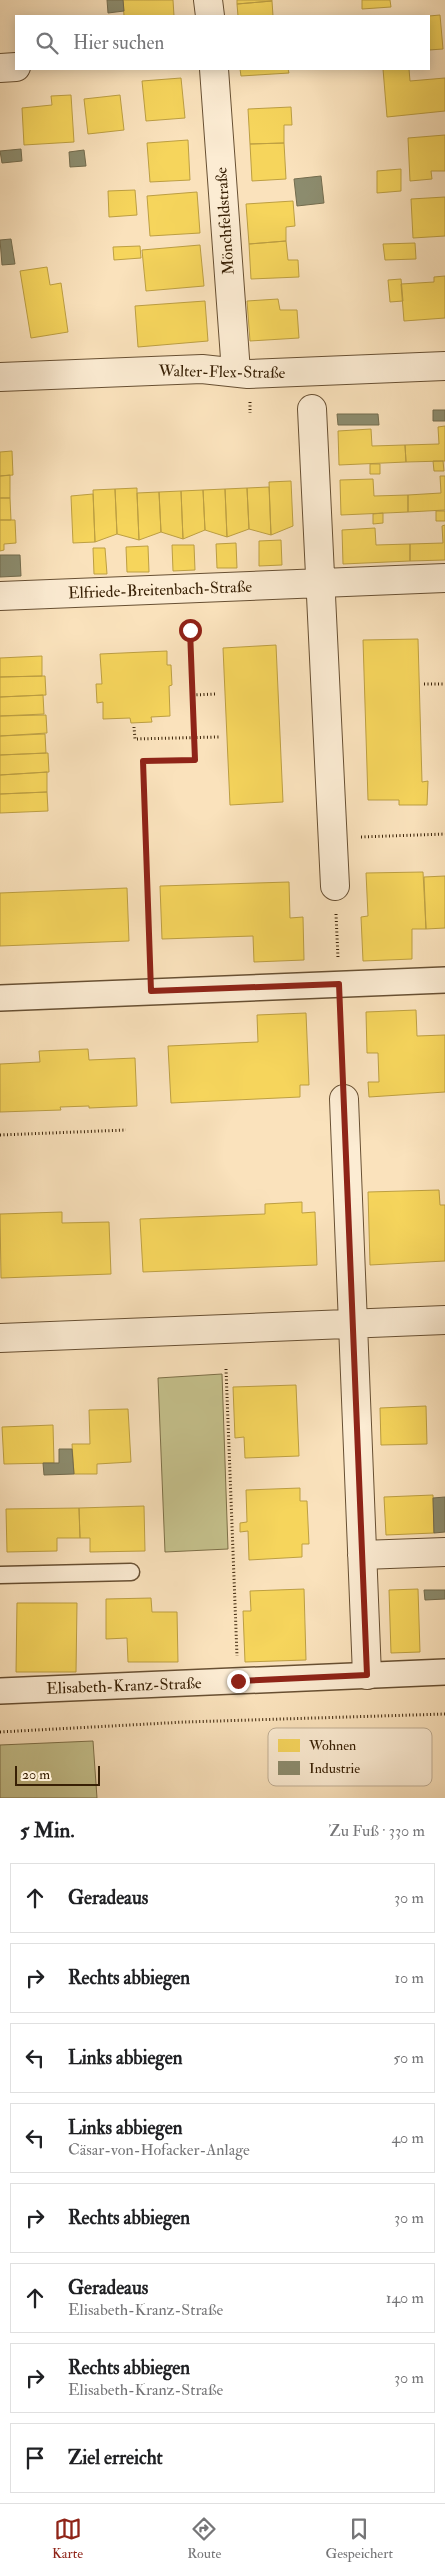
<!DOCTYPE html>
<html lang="de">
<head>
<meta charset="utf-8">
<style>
  :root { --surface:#fff; --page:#f2f2f2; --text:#202124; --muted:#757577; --line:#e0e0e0; --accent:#8f2418 }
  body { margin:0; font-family:"IM FELL Double Pica",serif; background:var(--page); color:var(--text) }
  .scale { position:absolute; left:15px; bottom:12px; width:85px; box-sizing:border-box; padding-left:5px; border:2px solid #382005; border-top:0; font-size:14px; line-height:18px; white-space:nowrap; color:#382005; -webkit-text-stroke:4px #fcecd3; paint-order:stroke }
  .stop { position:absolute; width:15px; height:15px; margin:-11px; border:4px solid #8f2418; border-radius:50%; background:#fff }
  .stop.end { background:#8f2418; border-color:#fff; box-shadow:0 1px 5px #0008 }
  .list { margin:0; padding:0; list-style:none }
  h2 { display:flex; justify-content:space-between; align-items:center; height:65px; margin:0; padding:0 20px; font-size:21px }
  h2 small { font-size:16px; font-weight:400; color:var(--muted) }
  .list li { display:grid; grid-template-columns:32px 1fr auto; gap:15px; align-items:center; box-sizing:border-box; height:70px; margin:0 10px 10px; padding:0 10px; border:1px solid var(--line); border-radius:0px }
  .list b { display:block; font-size:19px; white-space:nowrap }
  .list p { margin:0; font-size:16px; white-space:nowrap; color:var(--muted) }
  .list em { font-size:16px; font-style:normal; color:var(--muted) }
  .icon { flex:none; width:28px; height:28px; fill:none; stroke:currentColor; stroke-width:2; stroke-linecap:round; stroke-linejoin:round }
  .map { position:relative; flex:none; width:445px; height:1798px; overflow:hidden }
  .search { position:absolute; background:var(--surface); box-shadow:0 2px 12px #0003; left:15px; right:15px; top:15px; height:55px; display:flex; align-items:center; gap:12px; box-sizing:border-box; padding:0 18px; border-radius:0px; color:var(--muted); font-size:19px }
  .sheet { height:705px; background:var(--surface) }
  nav { display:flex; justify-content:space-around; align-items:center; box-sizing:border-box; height:70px; border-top:1px solid var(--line); background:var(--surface); font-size:14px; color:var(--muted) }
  nav a { display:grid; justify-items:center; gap:2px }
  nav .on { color:var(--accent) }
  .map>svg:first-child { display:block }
</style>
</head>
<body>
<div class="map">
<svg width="445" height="1798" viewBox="0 0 445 1798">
  <rect width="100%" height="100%" fill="#fae2bc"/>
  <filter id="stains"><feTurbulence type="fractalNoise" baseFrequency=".004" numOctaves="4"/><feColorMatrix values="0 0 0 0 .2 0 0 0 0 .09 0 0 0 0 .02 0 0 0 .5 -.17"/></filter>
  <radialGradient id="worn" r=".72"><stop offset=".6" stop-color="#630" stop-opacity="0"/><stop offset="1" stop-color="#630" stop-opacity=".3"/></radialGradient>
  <path fill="#c5c18c" stroke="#7e7048" d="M 222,1374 L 228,1549 L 165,1552 L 158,1378 Z
    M 93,1741 L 97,1798 L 0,1798 L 0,1745 Z"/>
  <path fill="#f6d55c" stroke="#bd9f42" d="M 123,0 L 173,0 L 174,16 L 124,16 Z
    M 237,0 L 272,0 L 272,1 L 237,4 Z
    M 362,0 L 390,0 L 391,7 L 362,9 Z
    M 272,1 L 273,16 L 238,16 L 237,4 Z
    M 440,15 L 443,49 L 429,50 L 429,16 Z
    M 240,69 L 288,69 L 289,73 L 241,76 Z
    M 383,69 L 409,69 L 410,81 L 445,78 L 445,111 L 387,117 Z
    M 181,78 L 185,118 L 146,121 L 142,81 Z
    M 71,95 L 74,142 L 24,145 L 22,108 L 52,105 L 51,96 Z
    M 120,95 L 124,130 L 88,134 L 84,99 Z
    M 291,107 L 292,125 L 284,125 L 284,143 L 250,144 L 248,109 Z
    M 445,135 L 445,171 L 431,171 L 432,179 L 410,181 L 408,138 Z
    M 188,140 L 190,180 L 150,182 L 147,143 Z
    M 284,143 L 286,179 L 252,181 L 250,144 Z
    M 401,169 L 401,191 L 377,193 L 377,171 Z
    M 135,190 L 137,215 L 109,217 L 108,191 Z
    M 197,192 L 200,233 L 150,236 L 147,196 Z
    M 445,197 L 445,236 L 413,238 L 411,199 Z
    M 293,201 L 295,226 L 286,227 L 286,241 L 249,244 L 246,204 Z
    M 286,241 L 288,260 L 298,260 L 299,277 L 251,279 L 249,244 Z
    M 415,243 L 416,259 L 385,260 L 383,244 Z
    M 200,245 L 204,286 L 146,291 L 142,250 Z
    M 140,246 L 141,258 L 114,260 L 113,247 Z
    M 47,267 L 50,285 L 61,283 L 68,332 L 31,338 L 20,271 Z
    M 445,276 L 445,318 L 404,321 L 401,284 L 434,282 L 434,277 Z
    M 401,279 L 403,301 L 390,302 L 388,280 Z
    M 278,299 L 280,310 L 297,310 L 299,338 L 250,341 L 247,301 Z
    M 205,301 L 208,341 L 138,347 L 135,306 Z
    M 445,426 L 445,461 L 406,462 L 405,445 L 439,444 L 438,427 Z
    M 371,429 L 372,446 L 405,445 L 406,462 L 339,465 L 338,431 Z
    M 12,451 L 13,475 L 0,476 L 0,452 Z
    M 433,461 L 443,461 L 444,471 L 434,471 Z
    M 370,464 L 380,464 L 380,474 L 370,474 Z
    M 10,475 L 10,498 L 0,498 L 0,476 Z
    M 440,476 L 445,476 L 445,510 L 408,512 L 408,495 L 441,493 Z
    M 373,479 L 374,496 L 408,495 L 408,512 L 341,515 L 340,480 Z
    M 291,481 L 293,526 L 271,535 L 269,482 Z
    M 269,487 L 271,535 L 249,529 L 247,488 Z
    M 137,488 L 137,493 L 139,540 L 117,534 L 115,489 Z
    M 247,488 L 249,529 L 227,537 L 225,489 Z
    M 115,489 L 117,534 L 95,542 L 93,490 Z
    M 225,489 L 227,537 L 205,530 L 203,490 Z
    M 203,490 L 205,530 L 183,539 L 181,491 Z
    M 181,491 L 183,539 L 161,532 L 159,492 Z
    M 159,492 L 161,532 L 139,540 L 137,493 Z
    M 93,494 L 95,542 L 73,543 L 71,496 Z
    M 0,498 L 10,498 L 11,520 L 0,520 Z
    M 436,511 L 445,511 L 445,521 L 436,521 Z
    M 383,513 L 383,523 L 373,524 L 373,514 Z
    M 0,520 L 15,520 L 16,543 L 4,544 L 4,550 L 0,551 Z
    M 445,525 L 445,560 L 410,561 L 410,544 L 443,543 L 442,526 Z
    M 375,528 L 376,545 L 410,544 L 410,561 L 343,564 L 342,530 Z
    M 281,540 L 282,565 L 259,566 L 259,541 Z
    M 236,543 L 237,568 L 217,568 L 216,544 Z
    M 172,545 L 194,545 L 195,570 L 173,571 Z
    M 148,546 L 149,572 L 127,572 L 126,547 Z
    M 93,548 L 105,548 L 107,574 L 94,574 Z
    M 418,639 L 422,782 L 428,781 L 427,805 L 399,805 L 399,800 L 368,800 L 363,640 Z
    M 276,645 L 283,802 L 230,805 L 223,648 Z
    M 167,651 L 167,665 L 171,665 L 172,685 L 169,686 L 170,716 L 151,717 L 152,722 L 131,723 L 130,718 L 103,719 L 103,702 L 97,703 L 96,684 L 102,684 L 100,654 Z
    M 42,656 L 42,676 L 0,677 L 0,658 Z
    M 45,676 L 46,695 L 0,697 L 0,677 Z
    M 43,695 L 44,714 L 0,716 L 0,697 Z
    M 46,715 L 47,733 L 0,736 L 0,716 Z
    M 45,734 L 46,753 L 0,755 L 0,736 Z
    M 48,753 L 49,772 L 0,775 L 0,755 Z
    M 47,772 L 47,792 L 0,794 L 0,775 Z
    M 47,792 L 48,811 L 0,813 L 0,794 Z
    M 423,872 L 426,929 L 412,929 L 412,959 L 363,961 L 361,917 L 368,916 L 366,873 Z
    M 445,876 L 445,928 L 426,929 L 424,877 Z
    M 289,882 L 290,918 L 303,917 L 304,960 L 254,962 L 253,936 L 162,939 L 160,886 Z
    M 127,888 L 129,941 L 0,946 L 0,893 Z
    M 416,1010 L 417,1036 L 445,1035 L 445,1092 L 369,1097 L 368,1082 L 379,1082 L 378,1053 L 367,1053 L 366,1012 Z
    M 306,1013 L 309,1085 L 300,1085 L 300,1097 L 171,1103 L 168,1046 L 258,1042 L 257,1015 Z
    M 88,1049 L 89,1060 L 135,1058 L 137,1106 L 89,1108 L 89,1106 L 60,1107 L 61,1110 L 0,1112 L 0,1064 L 40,1062 L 39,1051 Z
    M 439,1190 L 440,1205 L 445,1205 L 445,1261 L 370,1265 L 368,1192 Z
    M 302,1202 L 302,1213 L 315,1212 L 317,1265 L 143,1272 L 140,1219 L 265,1214 L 265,1204 Z
    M 62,1212 L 62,1223 L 109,1222 L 111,1274 L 1,1278 L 0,1214 Z
    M 296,1385 L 299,1456 L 245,1458 L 244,1437 L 235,1438 L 233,1387 Z
    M 426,1406 L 427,1444 L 381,1445 L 380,1408 Z
    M 128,1409 L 131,1462 L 97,1464 L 97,1474 L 74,1474 L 72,1444 L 90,1444 L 89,1410 Z
    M 53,1425 L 54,1463 L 4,1464 L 2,1427 Z
    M 300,1488 L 300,1501 L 307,1501 L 309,1544 L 302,1544 L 302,1557 L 249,1560 L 248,1531 L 240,1532 L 240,1523 L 247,1522 L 246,1490 Z
    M 433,1495 L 434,1533 L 386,1535 L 384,1497 Z
    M 144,1506 L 145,1551 L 90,1552 L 90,1538 L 80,1538 L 79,1508 Z
    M 79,1508 L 80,1538 L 57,1538 L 57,1551 L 7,1552 L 6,1509 Z
    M 304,1589 L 306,1660 L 245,1662 L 243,1611 L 251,1611 L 250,1591 Z
    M 418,1589 L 420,1652 L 391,1653 L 389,1590 Z
    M 151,1598 L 152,1612 L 177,1612 L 178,1662 L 128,1662 L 127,1638 L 106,1639 L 106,1599 Z
    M 17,1603 L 77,1603 L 76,1672 L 16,1672 Z"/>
  <path fill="#8c8c6e" stroke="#736c4e" d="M 107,0 L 123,0 L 124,11 L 108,13 Z
    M 21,149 L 22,161 L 2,163 L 0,151 Z
    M 84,150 L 86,166 L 70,167 L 69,152 Z
    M 321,176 L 324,203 L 297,206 L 294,179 Z
    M 11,239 L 15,264 L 2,265 L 0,240 Z
    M 433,410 L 445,410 L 445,421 L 433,421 Z
    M 337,414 L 378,414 L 379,425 L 338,425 Z
    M 0,555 L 20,555 L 21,576 L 0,577 Z
    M 59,1449 L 72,1449 L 74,1474 L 44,1475 L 43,1463 L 59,1463 Z
    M 445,1497 L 445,1532 L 434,1533 L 433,1498 Z
    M 424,1590 L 445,1590 L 445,1599 L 425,1600 Z"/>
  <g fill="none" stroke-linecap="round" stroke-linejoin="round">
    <g stroke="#685033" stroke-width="19">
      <path id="service" d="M 0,1575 L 131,1572"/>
    </g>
    <g stroke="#685033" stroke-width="28">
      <path id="pedestrian" d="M 0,998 L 445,980
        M 0,1691 L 445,1672"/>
    </g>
    <g stroke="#685033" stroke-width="30">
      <path id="minor" d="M 208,0 L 210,16
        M 0,68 L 16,67
        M 214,69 L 236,372
        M 0,377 L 202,369 L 248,374 L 445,366
        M 312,409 L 335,886
        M 0,596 L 445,578
        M 344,1099 L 367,1675
        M 0,1338 L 445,1320
        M 362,1555 L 445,1552"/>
    </g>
    <path stroke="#382005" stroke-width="3" stroke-dasharray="1 2.5" stroke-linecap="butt" d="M 250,402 L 250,413
      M 424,684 L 445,684
      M 193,695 L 216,694
      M 134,727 L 135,739 L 219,737
      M 361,837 L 445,834
      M 336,914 L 338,958
      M 150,966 L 143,761 L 195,760 L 190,630
      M 340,1011 L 343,1073
      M 0,1135 L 126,1130
      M 226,1369 L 237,1656
      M 0,1732 L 185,1722 L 445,1714"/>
    <use href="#service" stroke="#fcecd3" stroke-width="16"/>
    <use href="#pedestrian" stroke="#fcecd3" stroke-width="25"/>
    <use href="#minor" stroke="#fcecd3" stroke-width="28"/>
  </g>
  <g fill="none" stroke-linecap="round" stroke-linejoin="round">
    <path stroke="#8f2418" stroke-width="6" d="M 190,630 L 195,760 L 143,761 L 151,991 L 339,984 L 367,1675 L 238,1681"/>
  </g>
  <g text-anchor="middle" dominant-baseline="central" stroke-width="5" stroke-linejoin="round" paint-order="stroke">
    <g font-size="16" fill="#382005" stroke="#fcecd3">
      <text transform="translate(225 221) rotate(-94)">Mönchfeldstraße</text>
      <text transform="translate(222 372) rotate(1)">Walter-Flex-Straße</text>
      <text transform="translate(160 590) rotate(-2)">Elfriede-Breitenbach-Straße</text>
      <text transform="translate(124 1686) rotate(-2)">Elisabeth-Kranz-Straße</text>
    </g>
  </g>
  <rect x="268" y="1728" width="164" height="58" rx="8" fill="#fcecd3" stroke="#c1af95" stroke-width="1"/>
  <rect x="278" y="1739" width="22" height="13" fill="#f6d55c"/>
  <rect x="278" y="1761" width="22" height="14" fill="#8c8c6e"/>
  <g font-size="14" fill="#382005">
    <text x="309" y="1750">Wohnen</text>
    <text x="309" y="1773">Industrie</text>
  </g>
  <rect width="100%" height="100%" filter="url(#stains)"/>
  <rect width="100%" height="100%" fill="url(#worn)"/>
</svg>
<div class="scale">20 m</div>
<div class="stop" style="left:190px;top:630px"></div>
<div class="stop end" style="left:238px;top:1681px"></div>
<div class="search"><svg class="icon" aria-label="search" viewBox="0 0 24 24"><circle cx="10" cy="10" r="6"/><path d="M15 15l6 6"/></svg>Hier suchen</div>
</div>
<section class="sheet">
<h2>5 Min.<small>Zu Fuß · 330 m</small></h2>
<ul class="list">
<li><svg class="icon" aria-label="ahead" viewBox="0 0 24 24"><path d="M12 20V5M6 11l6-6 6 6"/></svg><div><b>Geradeaus</b></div><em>30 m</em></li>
<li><svg class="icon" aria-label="right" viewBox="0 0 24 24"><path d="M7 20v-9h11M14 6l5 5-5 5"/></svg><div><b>Rechts abbiegen</b></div><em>10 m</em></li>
<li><svg class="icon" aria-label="left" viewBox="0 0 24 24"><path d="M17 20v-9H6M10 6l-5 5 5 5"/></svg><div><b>Links abbiegen</b></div><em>50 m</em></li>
<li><svg class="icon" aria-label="left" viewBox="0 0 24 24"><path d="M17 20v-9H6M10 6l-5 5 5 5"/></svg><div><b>Links abbiegen</b><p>Cäsar-von-Hofacker-Anlage</p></div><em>40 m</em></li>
<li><svg class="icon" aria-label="right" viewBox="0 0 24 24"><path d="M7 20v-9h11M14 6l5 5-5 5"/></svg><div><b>Rechts abbiegen</b></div><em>30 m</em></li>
<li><svg class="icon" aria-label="ahead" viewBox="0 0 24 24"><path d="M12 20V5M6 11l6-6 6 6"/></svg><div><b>Geradeaus</b><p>Elisabeth-Kranz-Straße</p></div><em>140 m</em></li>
<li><svg class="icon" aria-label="right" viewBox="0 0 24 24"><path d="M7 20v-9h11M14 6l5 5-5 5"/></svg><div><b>Rechts abbiegen</b><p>Elisabeth-Kranz-Straße</p></div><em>30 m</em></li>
<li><svg class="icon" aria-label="arrive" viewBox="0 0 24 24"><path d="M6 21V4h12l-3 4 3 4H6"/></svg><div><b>Ziel erreicht</b></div></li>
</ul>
</section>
<nav>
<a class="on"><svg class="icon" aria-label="map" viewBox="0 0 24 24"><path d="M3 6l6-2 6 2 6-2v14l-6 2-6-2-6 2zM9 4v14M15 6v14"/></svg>Karte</a>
<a><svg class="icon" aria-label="directions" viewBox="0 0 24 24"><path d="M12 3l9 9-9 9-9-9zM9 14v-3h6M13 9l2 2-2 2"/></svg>Route</a>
<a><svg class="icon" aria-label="saved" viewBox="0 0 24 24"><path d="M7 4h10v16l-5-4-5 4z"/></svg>Gespeichert</a>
</nav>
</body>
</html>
